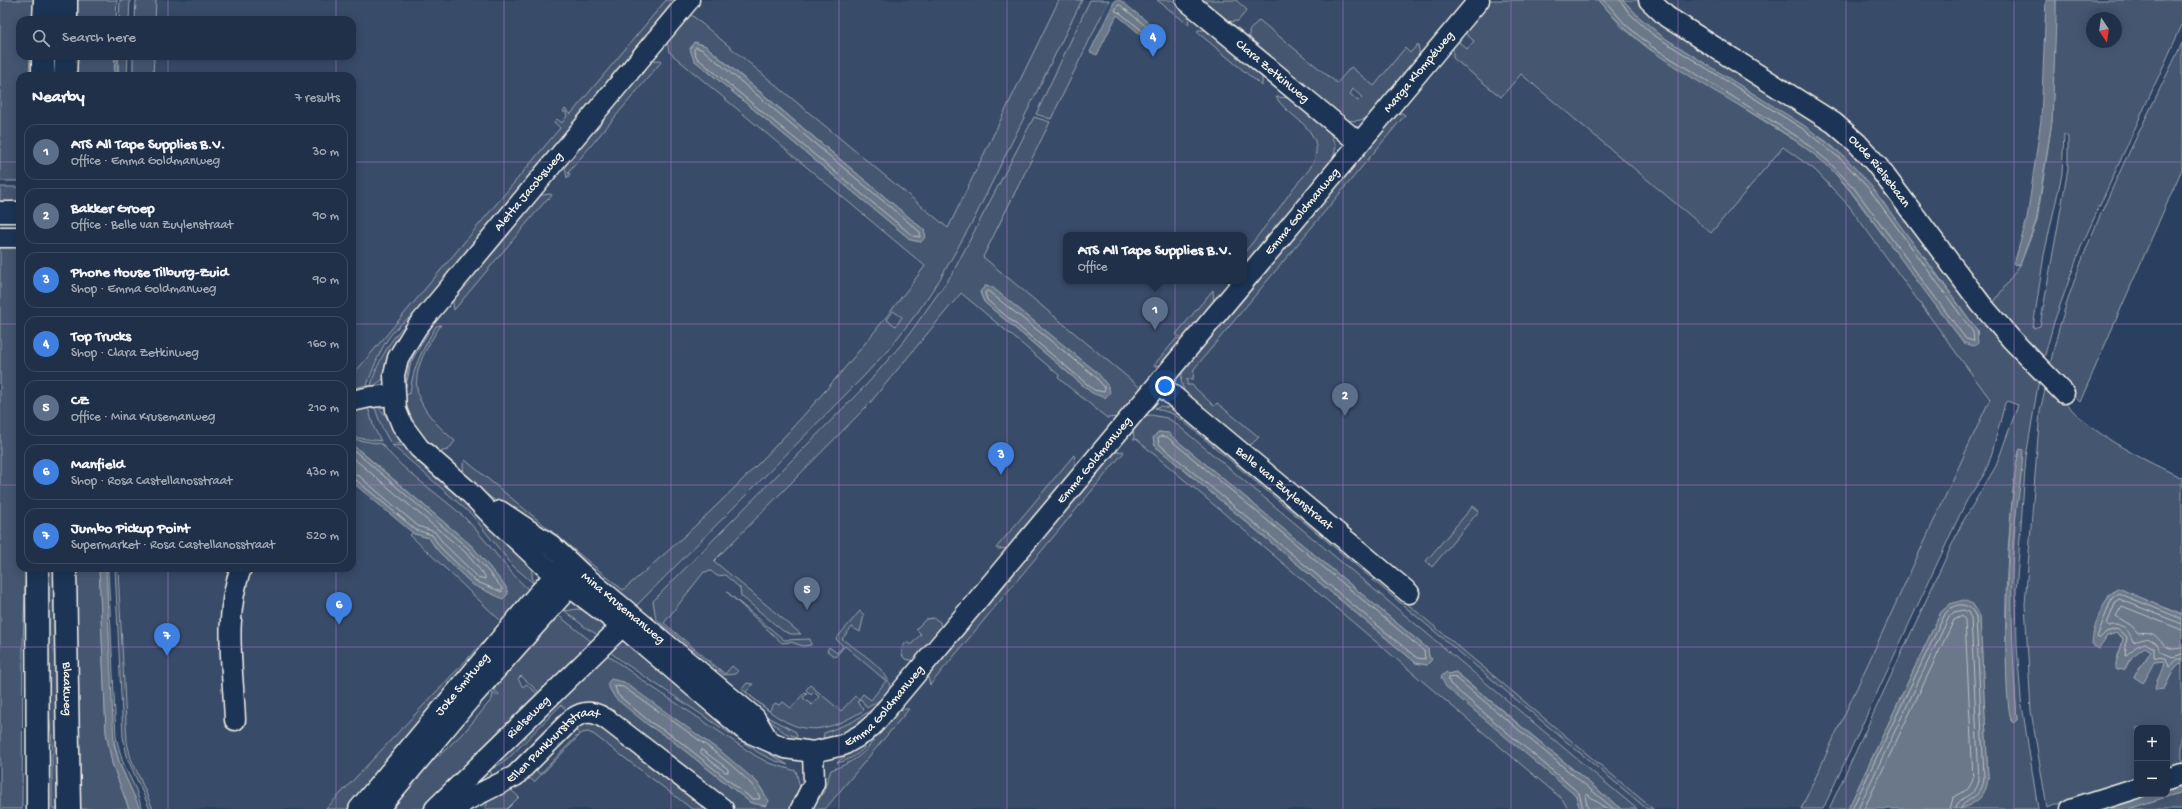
<!DOCTYPE html>
<html lang="en">
<head>
<meta charset="utf-8">
<style>
  :root { --surface:#203048; --page:#28384f; --text:#f1f3f6; --muted:#a2a9b4; --line:#3d4b60; --accent:#bca0f2 }
  body { margin:0; font-family:"Gochi Hand",sans-serif; background:var(--page); color:var(--text) }
  .controls { position:absolute; right:12px; bottom:12px; display:grid; overflow:hidden; border-radius:8px; box-shadow:0 2px 10px #0003 }
  .controls button { width:36px; height:36px; display:grid; place-items:center; padding:0; border:0; border-bottom:1px solid var(--line); background:var(--surface); color:var(--text); font:20px sans-serif }
  .compass { position:absolute; left:2086px; top:12px; width:36px; height:36px; border-radius:50%; background:var(--surface); box-shadow:0 2px 10px #0003; rotate:167deg }
  .you { position:absolute; left:1165px; top:386px; width:14px; height:14px; margin:-10px; border:3px solid #fff; border-radius:50%; background:#1a73e8; box-shadow:0 0 0 6px #1a73e833 }
  .badge { display:grid; place-items:center; width:26px; height:26px; border-radius:50%; background:var(--accent); color:#fff; font-size:13px; font-weight:700 }
  .pin { position:absolute; translate:-50% -33px; filter:drop-shadow(0 1px 2px #0008) }
  .pin::after { content:''; position:absolute; top:21px; width:14px; height:12px; background:inherit; clip-path:polygon(0 0,100% 0,50% 100%) }
  .popup { position:absolute; left:1063px; top:232px; width:184px; height:52px; box-sizing:border-box; display:grid; place-content:center; border-radius:8px; background:var(--surface); filter:drop-shadow(0 1px 3px #0005); font-size:13px; white-space:nowrap; color:var(--muted) }
  .popup b { font-size:15px; color:var(--text) }
  .popup::after { content:''; position:absolute; left:50%; top:100%; margin-left:-8px; border:8px solid transparent; border-top-color:var(--surface) }
  .list { margin:0; padding:0; list-style:none }
  h2 { display:flex; justify-content:space-between; align-items:center; height:52px; margin:0; padding:0 16px; font-size:17px }
  h2 small { font-size:13px; font-weight:400; color:var(--muted) }
  .list li { display:grid; grid-template-columns:26px 1fr auto; gap:12px; align-items:center; box-sizing:border-box; height:56px; margin:0 8px 8px; padding:0 8px; border:1px solid var(--line); border-radius:12px }
  .list b { display:block; font-size:15px; white-space:nowrap }
  .list p { margin:0; font-size:13px; white-space:nowrap; color:var(--muted) }
  .list em { font-size:13px; font-style:normal; color:var(--muted) }
  .icon { flex:none; width:22px; height:22px; fill:none; stroke:currentColor; stroke-width:2; stroke-linecap:round; stroke-linejoin:round }
  .map { position:relative; flex:none; width:2182px; height:809px; overflow:hidden }
  .search { position:absolute; background:var(--surface); box-shadow:0 2px 10px #0003; left:16px; top:16px; width:340px; height:44px; display:flex; align-items:center; gap:10px; box-sizing:border-box; padding:0 14px; border-radius:12px; color:var(--muted); font-size:15px }
  .panel { position:absolute; background:var(--surface); box-shadow:0 2px 10px #0003; left:16px; top:72px; width:340px; height:500px; border-radius:12px }
  .map>svg:first-child { display:block }
</style>
</head>
<body>
<div class="map">
<svg width="2182" height="809" viewBox="0 0 2182 809">
  <rect width="100%" height="100%" fill="#2a4060"/>
  <filter id="ink" filterUnits="userSpaceOnUse"><feTurbulence type="fractalNoise" baseFrequency=".025" numOctaves="2"/><feDisplacementMap in="SourceGraphic" scale="8" xChannelSelector="R" yChannelSelector="G"/><feConvolveMatrix kernelMatrix="1 2 1 2 8 2 1 2 1" color-interpolation-filters="sRGB"/></filter>
  <g filter="url(#ink)">
    <path fill="#374c69" fill-rule="evenodd" d="M 135,0 L 2057,0 L 2061,90 L 2027,301 L 1980,460 L 1817,809 L 148,809 L 124,730 L 120,568 L 352,568 L 352,76 L 131,76 L 132,56 L 352,56 L 352,20 L 134,20 ZM 1066,235 L 1244,235 L 1244,281 L 1066,281 Z"/>
    <path fill="#445771" stroke="#9ca4ac" fill-rule="evenodd" d="M 0,0 L 35,0 L 32,20 L 20,20 L 20,56 L 30,56 L 29,76 L 20,76 L 20,181 L 0,181 Z
      M 73,0 L 117,0 L 116,20 L 73,20 Z
      M 120,0 L 130,0 L 129,20 L 119,20 Z
      M 136,0 L 156,0 L 155,20 L 135,20 Z
      M 666,0 L 680,0 L 418,313 C 386,329 379,354 367,385 L 354,388 L 352,386 L 352,376 L 560,128 L 554,122 L 557,119 L 562,123 L 567,116 L 566,114 L 567,112 L 563,112 L 565,109 L 571,114 Z
      M 1059,0 L 1082,0 L 974,219 L 940,279 L 917,313 L 888,350 L 863,377 L 635,607 L 464,477 L 463,464 L 465,460 L 623,590 C 740,491 834,389 925,266 L 669,52 L 667,40 L 689,13 L 948,228 ZM 695,42 L 706,46 L 924,230 L 921,242 L 911,240 L 694,60 L 690,49 ZM 893,311 L 902,317 L 896,326 L 887,320 Z
      M 1090,0 L 1109,0 L 1051,119 L 1036,114 Z
      M 1157,0 L 1172,0 L 1188,11 L 1189,25 Z
      M 1199,0 L 1236,0 L 1247,10 L 1238,21 L 1224,22 Z
      M 1489,0 L 1599,0 L 1622,27 L 1649,49 L 1799,143 L 1827,164 L 1850,191 L 1964,343 L 1978,333 L 1977,330 L 1932,267 L 1846,158 L 1826,141 L 1663,37 L 1639,17 L 1623,0 L 1643,0 L 1835,129 L 2039,379 L 2026,457 L 2016,592 L 2017,645 L 2021,699 L 2038,809 L 1959,809 C 1976,804 1987,796 1988,777 L 1980,617 C 1978,611 1976,607 1970,604 C 1958,598 1952,605 1941,612 L 1848,809 L 1829,809 L 1962,523 L 1996,466 L 2018,405 L 2007,401 L 2005,403 L 1992,453 L 1985,473 L 1967,500 L 1955,525 L 1823,809 L 1801,809 L 1990,399 L 1849,206 L 1815,170 L 1783,147 L 1711,233 L 1521,74 L 1501,97 L 1453,58 L 1453,43 L 1459,42 L 1467,49 L 1474,41 L 1466,34 L 1465,28 ZM 2019,451 L 2022,459 L 2016,510 L 2011,581 L 2011,636 L 2017,720 L 2011,721 C 2003,656 2005,589 2010,524 C 2012,500 2014,475 2019,451 Z
      M 1662,0 L 1818,101 L 1851,127 L 1881,155 L 1952,250 L 1994,302 L 2020,265 L 2037,221 L 2052,121 L 2056,0 L 2182,0 L 2182,25 L 2081,247 L 2054,322 L 2043,362 L 2042,364 L 1888,174 L 1679,20 ZM 2092,18 L 2116,18 L 2116,42 L 2092,42 ZM 2064,134 L 2068,137 L 2068,169 L 2040,326 L 2033,328 L 2044,255 L 2062,174 Z
      M 1259,20 L 1337,83 L 1351,67 L 1374,86 L 1405,48 L 1410,53 L 1418,44 L 1420,58 L 1369,117 C 1360,121 1352,122 1343,119 L 1251,44 L 1249,31 ZM 1353,89 L 1362,97 L 1358,101 L 1350,94 Z
      M 1198,30 L 1210,30 L 1262,74 L 1262,86 L 1197,32 Z
      M 2182,43 L 2182,169 L 2080,402 L 2051,375 L 2049,370 C 2072,256 2133,147 2182,43 Z
      M 72,56 L 115,56 L 114,76 L 72,76 Z
      M 118,56 L 128,56 L 127,76 L 118,76 Z
      M 133,56 L 154,56 L 153,76 L 133,76 Z
      M 660,60 L 662,61 L 568,173 L 570,174 L 567,178 L 564,162 L 649,61 Z
      M 1276,97 L 1291,98 L 1328,129 L 1336,146 L 1333,160 L 1252,260 L 1244,260 L 1244,253 C 1261,232 1277,212 1292,190 C 1299,180 1310,172 1314,160 C 1317,153 1317,144 1313,137 C 1305,120 1285,113 1276,97 Z
      M 1402,113 L 1405,115 L 1194,369 L 1193,379 L 1187,379 L 1187,385 L 1192,385 L 1214,406 L 1217,403 L 1259,437 L 1252,444 L 1247,445 L 1185,394 L 1181,381 L 1183,367 L 1393,114 Z
      M 1034,117 L 1050,122 L 983,257 L 1143,390 L 1120,417 L 1107,418 L 1058,378 L 1059,375 L 961,293 L 869,404 L 714,561 L 801,634 L 791,634 L 783,631 L 741,596 L 740,588 L 725,575 L 717,576 L 711,571 L 704,572 L 664,623 L 725,674 L 732,666 L 738,671 L 735,674 L 724,675 L 656,619 L 653,601 L 868,383 L 905,340 L 952,274 ZM 985,286 L 992,288 L 1098,373 L 1092,393 L 984,302 L 980,292 Z
      M 0,187 L 20,187 L 20,197 L 15,202 L 0,207 Z
      M 550,194 L 552,195 L 549,199 L 548,198 L 454,310 L 452,296 L 536,196 Z
      M 0,244 L 20,247 L 20,568 L 26,568 L 23,644 L 22,809 L 0,809 Z
      M 1213,290 L 1214,305 L 1184,341 L 1176,334 Z
      M 409,322 L 391,352 L 383,379 L 371,388 C 373,370 393,332 409,322 Z
      M 430,325 L 432,326 L 411,362 L 405,391 L 409,363 Z
      M 441,325 C 406,377 407,400 455,441 L 448,450 L 439,452 C 424,440 406,416 405,396 L 410,393 C 413,365 423,349 436,326 Z
      M 1177,338 L 1183,342 L 1163,366 L 1153,366 Z
      M 2046,385 L 2050,386 C 2059,395 2068,406 2077,415 C 2108,443 2145,460 2182,478 L 2182,615 L 2118,588 L 2109,595 L 2093,634 L 2099,647 L 2107,636 L 2116,633 L 2123,638 C 2122,649 2114,659 2117,670 L 2125,669 C 2130,659 2135,652 2145,646 L 2151,651 L 2134,677 L 2154,662 L 2165,661 L 2163,671 L 2156,682 L 2164,689 L 2174,669 L 2180,663 L 2182,664 L 2182,763 L 2167,767 L 2167,728 L 2137,728 L 2137,777 L 2047,808 L 2031,711 L 2025,604 L 2040,411 Z
      M 377,406 C 389,416 393,431 403,444 L 390,442 L 382,428 L 375,408 Z
      M 1161,406 L 1174,409 L 1372,573 L 1370,577 L 1183,421 L 1173,414 L 1155,408 Z
      M 368,407 L 374,428 L 381,441 L 352,437 L 352,410 Z
      M 1151,415 L 1167,418 L 1175,423 L 1637,809 L 1621,809 L 1456,672 L 1448,674 L 1576,796 L 1580,809 L 1568,809 L 1562,799 L 1136,439 L 1134,440 L 1133,426 L 1144,416 ZM 1158,432 L 1168,433 L 1428,649 L 1429,657 L 1432,659 L 1427,665 L 1416,663 L 1155,446 L 1153,438 Z
      M 352,439 L 382,444 C 404,473 437,492 464,517 C 488,541 505,569 531,592 L 353,809 L 326,809 L 502,622 L 410,535 L 412,533 L 429,538 L 437,550 L 473,585 L 506,587 L 472,546 L 358,449 L 355,448 L 352,450 Z
      M 392,445 L 405,446 L 457,491 L 531,565 L 533,583 L 513,566 L 471,514 Z
      M 1123,451 L 1124,452 L 930,685 L 927,674 L 1110,453 Z
      M 1074,455 L 1076,470 L 1011,548 L 998,549 L 996,548 Z
      M 1473,506 L 1479,511 L 1432,567 L 1426,561 Z
      M 45,568 L 56,568 L 61,809 L 52,809 L 52,755 L 53,752 L 47,694 Z
      M 71,568 L 99,568 L 106,732 L 112,763 L 129,809 L 76,809 Z
      M 106,568 L 108,568 L 116,737 L 122,760 L 136,790 L 142,809 L 140,809 L 120,765 L 113,737 Z
      M 115,568 L 118,568 L 127,742 L 131,758 L 153,809 L 150,809 L 128,760 L 123,737 Z
      M 1376,577 L 1404,601 L 1653,809 L 1647,809 L 1373,580 Z
      M 727,592 L 784,640 L 810,639 L 811,645 L 803,646 L 791,642 L 782,643 Z
      M 577,609 L 590,611 L 612,625 L 600,636 L 586,628 L 565,611 Z
      M 860,611 L 864,615 L 860,632 L 852,627 L 842,639 C 855,649 900,675 888,695 L 867,708 L 861,699 L 857,702 L 864,710 C 808,745 787,727 742,689 L 747,683 L 753,684 L 746,692 L 769,711 L 775,703 L 779,705 L 783,702 L 791,708 L 805,692 L 807,694 L 803,698 L 812,705 L 819,697 L 814,692 L 811,695 L 806,690 L 810,685 L 841,711 L 855,696 L 859,699 L 863,694 L 871,700 L 886,681 L 845,646 L 835,657 L 827,651 L 829,647 L 837,653 L 843,646 L 836,639 Z
      M 558,615 L 592,642 L 542,695 L 521,676 L 518,679 L 523,687 L 526,684 L 541,697 L 428,809 L 389,809 L 405,793 L 437,755 L 439,756 L 467,729 L 492,699 L 493,693 L 497,696 L 499,694 L 494,690 L 496,687 L 495,686 L 527,647 L 531,647 L 529,645 Z
      M 934,618 L 940,622 L 941,629 L 915,661 L 905,659 C 899,653 902,648 906,642 L 911,645 L 921,634 L 916,629 L 926,619 Z
      M 620,641 L 624,641 L 760,748 L 788,765 L 773,760 L 759,753 L 623,662 L 610,652 Z
      M 606,654 L 649,685 L 756,756 L 769,763 L 796,771 L 800,788 L 792,809 L 734,809 L 607,711 L 569,712 L 561,705 L 507,760 L 490,770 L 493,778 L 466,793 L 497,754 ZM 614,681 L 624,683 L 757,782 L 769,801 L 762,804 L 751,803 L 670,739 L 648,725 L 612,693 L 610,686 Z
      M 742,698 L 771,719 L 796,732 L 797,737 L 785,733 Z
      M 876,707 C 864,721 843,742 823,739 L 824,733 L 852,722 Z
      M 907,709 L 909,709 L 825,809 L 812,809 L 823,793 L 831,770 C 874,755 869,740 896,710 Z
      M 593,720 L 711,809 L 692,809 L 593,734 L 588,732 L 582,733 L 534,782 L 530,778 L 529,780 L 529,773 L 534,768 L 540,774 L 579,734 L 574,727 Z
      M 867,743 L 868,743 C 862,753 848,761 837,763 L 841,759 Z
      M 510,789 L 519,797 L 507,809 L 485,809 L 490,796 Z
      M 2182,792 L 2182,809 L 2128,809 Z"/>
    <path fill="#6a788a" stroke="#a1a8b0" d="M 1115,0 L 1120,0 L 1160,32 L 1151,43 L 1117,15 L 1097,55 L 1090,52 Z
      M 1599,0 L 1623,0 L 1639,17 L 1663,37 L 1805,126 L 1846,158 L 1872,187 L 1977,330 L 1978,343 L 1974,346 L 1964,343 C 1936,306 1908,269 1881,232 C 1861,205 1843,177 1816,156 C 1746,100 1656,72 1599,0 Z
      M 2046,0 L 2056,0 L 2056,19 L 2052,121 L 2036,221 L 2020,265 L 2014,264 L 2027,219 L 2041,120 Z
      M 694,42 L 706,46 L 723,61 L 924,230 L 926,236 L 921,242 L 911,240 L 694,60 L 690,49 Z
      M 115,56 L 118,56 L 118,76 L 114,76 Z
      M 985,286 L 992,287 L 1098,373 L 1108,386 L 1110,392 L 1105,398 L 1092,393 L 984,302 L 980,292 Z
      M 1158,432 L 1168,433 L 1428,649 L 1429,657 L 1432,659 L 1427,665 L 1416,663 L 1155,446 L 1153,438 Z
      M 355,447 L 472,546 L 506,587 L 508,594 L 503,599 L 473,585 L 437,550 L 429,538 L 414,534 L 352,482 L 352,450 Z
      M 2020,449 L 2023,450 C 2022,481 2015,513 2013,544 C 2010,603 2013,661 2017,720 L 2013,723 C 1999,709 2009,473 2020,449 Z
      M 99,568 L 106,568 L 114,744 L 120,765 L 140,809 L 129,809 L 112,763 L 106,732 Z
      M 2118,588 L 2182,615 L 2182,664 L 2180,663 L 2174,669 L 2164,689 L 2155,690 C 2156,679 2163,672 2164,661 L 2154,662 L 2143,683 L 2134,677 L 2151,651 L 2145,647 L 2130,658 L 2125,669 L 2116,670 C 2115,658 2122,650 2123,638 L 2116,633 L 2107,636 L 2099,648 L 2092,644 C 2093,626 2103,599 2118,588 Z
      M 1963,600 L 1973,604 L 1980,617 L 1988,777 C 1987,796 1976,804 1959,809 L 1848,809 L 1941,612 L 1950,604 Z
      M 1446,672 L 1449,674 L 1455,672 L 1621,809 L 1580,809 L 1576,796 L 1446,687 L 1441,677 Z
      M 611,679 L 624,682 L 723,753 L 757,782 L 769,801 L 766,806 L 751,803 L 670,739 L 648,725 L 615,698 L 607,684 Z
      M 2182,785 L 2182,792 L 2128,809 L 2102,809 L 2151,794 L 2167,794 L 2167,789 Z"/>
    <g fill="none" stroke-linecap="round" stroke-linejoin="round">
      <path stroke="#bdc1c2" stroke-width="1" d="M 1604,0 L 1625,24 L 1651,46 L 1801,139 L 1829,162 L 1854,188 L 1966,339 L 1974,341 L 1973,332 L 1869,189 L 1843,161 L 1803,129 L 1652,34 L 1629,13 L 1620,0
        M 1120,5 L 1153,32 L 1152,36 L 1149,36 L 1120,13 L 1115,11 L 1117,6 Z
        M 696,47 L 703,50 L 720,64 L 920,232 L 920,237 L 913,236 L 697,58 L 694,51 Z
        M 988,291 L 1095,376 L 1105,388 L 1104,392 L 1094,390 L 987,300 L 985,293 Z
        M 1161,436 L 1167,437 L 1424,651 L 1425,659 L 1417,658 L 1159,444 L 1158,439 Z
        M 352,452 L 356,452 L 469,549 L 502,588 L 502,592 L 475,581 L 440,547 L 432,535 L 416,530 L 356,480 L 352,479
        M 352,457 L 465,552 L 485,576 L 485,579 L 478,577 L 444,544 L 435,532 L 418,526 L 359,476 L 352,474
        M 2182,619 L 2118,593 L 2112,598 L 2097,637 L 2099,639 L 2106,632 L 2117,629 L 2127,637 L 2125,656 L 2137,646 L 2145,643 L 2154,648 L 2154,657 L 2166,658 L 2169,667 L 2178,659 L 2182,659
        M 2182,624 L 2119,599 L 2116,601 L 2107,624 L 2109,626 C 2123,622 2129,630 2133,642 L 2148,638 L 2157,644 L 2161,652 L 2173,657 L 2182,654
        M 2182,630 L 2122,606 L 2116,616 L 2132,626 L 2138,633 C 2161,629 2157,646 2173,649 C 2175,649 2179,648 2182,648
        M 615,686 L 623,687 C 646,703 758,776 760,799 L 752,799 L 673,736 L 650,722 L 618,695 Z
        M 702,750 L 728,769 L 728,772 L 725,772 L 701,753 Z
        M 1583,809 L 1579,793 L 1450,684 L 1448,678 L 1455,677 L 1614,809
        M 1588,809 L 1585,796 L 1587,794 L 1606,809
        M 1852,809 L 1945,614 C 1954,601 1971,602 1976,617 L 1984,777 C 1983,800 1962,799 1961,809
        M 1858,809 L 1949,617 L 1954,612 L 1963,610 L 1968,612 L 1971,618 L 1979,781 C 1976,798 1957,795 1956,809
        M 1864,809 L 1954,620 L 1962,616 L 1965,620 L 1973,780 L 1968,789 L 1953,798 L 1950,809"/>
      <g stroke="#f4f1e8" stroke-width="23">
        <g id="minor">
          <path id="s1" d="M 689,0 L 417,327 L 398,358 L 394,375 L 396,410 L 402,425 L 419,448 L 466,489 L 496,520 L 554,575 L 622,626 L 746,731 L 785,748 L 813,752 L 843,745 L 864,733 L 874,724 L 1479,0"/>
          <path id="s2" d="M 1186,0 L 1359,143"/>
          <path id="s3" d="M 1649,0 L 1667,17 L 1834,123 L 1857,143 L 1876,164 L 1981,304 L 2012,340 L 2064,393"/>
          <path d="M 0,212 L 20,212"/>
          <path d="M 0,237 L 20,237"/>
          <path id="s4" d="M 1159,384 L 1409,593"/>
          <path d="M 352,401 L 370,397 L 394,395"/>
          <path id="s5" d="M 500,511 L 551,545 L 582,574 L 755,718 L 768,740"/>
          <path d="M 235,720 C 233,670 223,616 241,568"/>
          <path d="M 2167,779 L 2182,774"/>
          <path id="s6" d="M 359,809 L 538,594 L 564,566"/>
          <path d="M 378,809 L 469,700 L 578,577"/>
          <path id="s7" d="M 435,809 L 622,626"/>
          <path id="s8" d="M 457,809 L 465,801 L 515,776 L 572,719 C 586,709 596,712 609,721 L 723,809"/>
          <path d="M 801,809 L 814,783 L 813,752"/>
          <path d="M 2071,809 L 2137,788"/>
        </g>
      </g>
      <g stroke="#f4f1e8" stroke-width="25">
        <g id="major">
          <path d="M 44,20 L 45,0"/>
          <path d="M 66,20 L 66,0"/>
          <path d="M 43,76 L 43,56"/>
          <path d="M 65,76 L 66,56"/>
          <path d="M 37,568 L 38,809"/>
          <path id="s9" d="M 65,568 L 69,809"/>
        </g>
      </g>
      <use href="#minor" stroke="#1d3557" stroke-width="20"/>
      <use href="#major" stroke="#1d3557" stroke-width="22"/>
    </g>
  </g>
  <path fill="none" stroke="#ab7bcf" stroke-width="1" stroke-opacity="0.55" d="M 168,0 L 168,20M 336,0 L 336,20M 504,0 L 504,809M 671,0 L 671,809M 839,0 L 839,809M 1007,0 L 1007,809M 1175,0 L 1175,809M 1343,0 L 1343,809M 1511,0 L 1511,809M 1678,0 L 1678,809M 1846,0 L 1846,809M 2014,0 L 2014,809M 168,56 L 168,76M 336,56 L 336,76M 0,162 L 20,162M 352,162 L 2182,162M 0,324 L 20,324M 352,324 L 2182,324M 0,485 L 20,485M 352,485 L 2182,485M 168,568 L 168,809M 336,568 L 336,809M 0,647 L 2182,647"/>
  <g text-anchor="middle" dominant-baseline="central" stroke-width="3" stroke-linejoin="round" paint-order="stroke">
    <g font-size="13" fill="#f4f1e8" stroke="#1d3557">
      <text stroke="none"><textPath href="#s2" startOffset="112">Clara Zetkinweg</textPath></text>
      <text stroke="none"><textPath href="#s1" startOffset="1981">Marga Klompéweg</textPath></text>
      <text stroke="none"><textPath href="#s3" startOffset="289">Oude Rielsebaan</textPath></text>
      <text transform="translate(529 192) rotate(-50)">Aletta Jacobsweg</text>
      <text stroke="none"><textPath href="#s1" startOffset="1799">Emma Goldmanweg</textPath></text>
      <text stroke="none"><textPath href="#s1" startOffset="1475">Emma Goldmanweg</textPath></text>
      <text stroke="none"><textPath href="#s4" startOffset="163">Belle van Zuylenstraat</textPath></text>
      <text stroke="none"><textPath href="#s5" startOffset="157">Mina Krusemanweg</textPath></text>
      <text stroke="none"><textPath href="#s6" startOffset="162">Joke Smitweg</textPath></text>
      <text stroke="none"><textPath href="#s9" startOffset="121">Blaakweg</textPath></text>
      <text stroke="none"><textPath href="#s1" startOffset="1151">Emma Goldmanweg</textPath></text>
      <text stroke="none"><textPath href="#s7" startOffset="131">Rielseweg</textPath></text>
      <text stroke="none"><textPath href="#s8" startOffset="118">Ellen Pankhurststraat</textPath></text>
    </g>
  </g>
</svg>
<div class="controls">
<button>+</button>
<button>−</button>
</div>
<svg class="compass" viewBox="-18 -18 36 36"><path d="M0-13l5 13h-10z" fill="#e53935"/><path d="M0 13l5-13h-10z" fill="#a2a9b4"/></svg>
<div class="you"></div>
<div class="pin badge" style="left:1155px;top:330px;background:#5c6f8a">1</div>
<div class="popup"><b>ATS All Tape Supplies B.V.</b>Office</div>
<div class="pin badge" style="left:1345px;top:416px;background:#5c6f8a">2</div>
<div class="pin badge" style="left:1001px;top:475px;background:#3f7fe0">3</div>
<div class="pin badge" style="left:1153px;top:57px;background:#3f7fe0">4</div>
<div class="pin badge" style="left:807px;top:610px;background:#5c6f8a">5</div>
<div class="pin badge" style="left:339px;top:625px;background:#3f7fe0">6</div>
<div class="pin badge" style="left:167px;top:656px;background:#3f7fe0">7</div>
<div class="search"><svg class="icon" aria-label="search" viewBox="0 0 24 24"><circle cx="10" cy="10" r="6"/><path d="M15 15l6 6"/></svg>Search here</div>
<section class="panel">
<h2>Nearby<small>7 results</small></h2>
<ul class="list">
<li><span class="badge" style="background:#5c6f8a">1</span><div><b>ATS All Tape Supplies B.V.</b><p>Office · Emma Goldmanweg</p></div><em>30 m</em></li>
<li><span class="badge" style="background:#5c6f8a">2</span><div><b>Bakker Groep</b><p>Office · Belle van Zuylenstraat</p></div><em>90 m</em></li>
<li><span class="badge" style="background:#3f7fe0">3</span><div><b>Phone House Tilburg-Zuid</b><p>Shop · Emma Goldmanweg</p></div><em>90 m</em></li>
<li><span class="badge" style="background:#3f7fe0">4</span><div><b>Top Trucks</b><p>Shop · Clara Zetkinweg</p></div><em>160 m</em></li>
<li><span class="badge" style="background:#5c6f8a">5</span><div><b>CZ</b><p>Office · Mina Krusemanweg</p></div><em>210 m</em></li>
<li><span class="badge" style="background:#3f7fe0">6</span><div><b>Manfield</b><p>Shop · Rosa Castellanosstraat</p></div><em>430 m</em></li>
<li><span class="badge" style="background:#3f7fe0">7</span><div><b>Jumbo Pickup Point</b><p>Supermarket · Rosa Castellanosstraat</p></div><em>520 m</em></li>
</ul>
</section>
</div>
</body>
</html>
